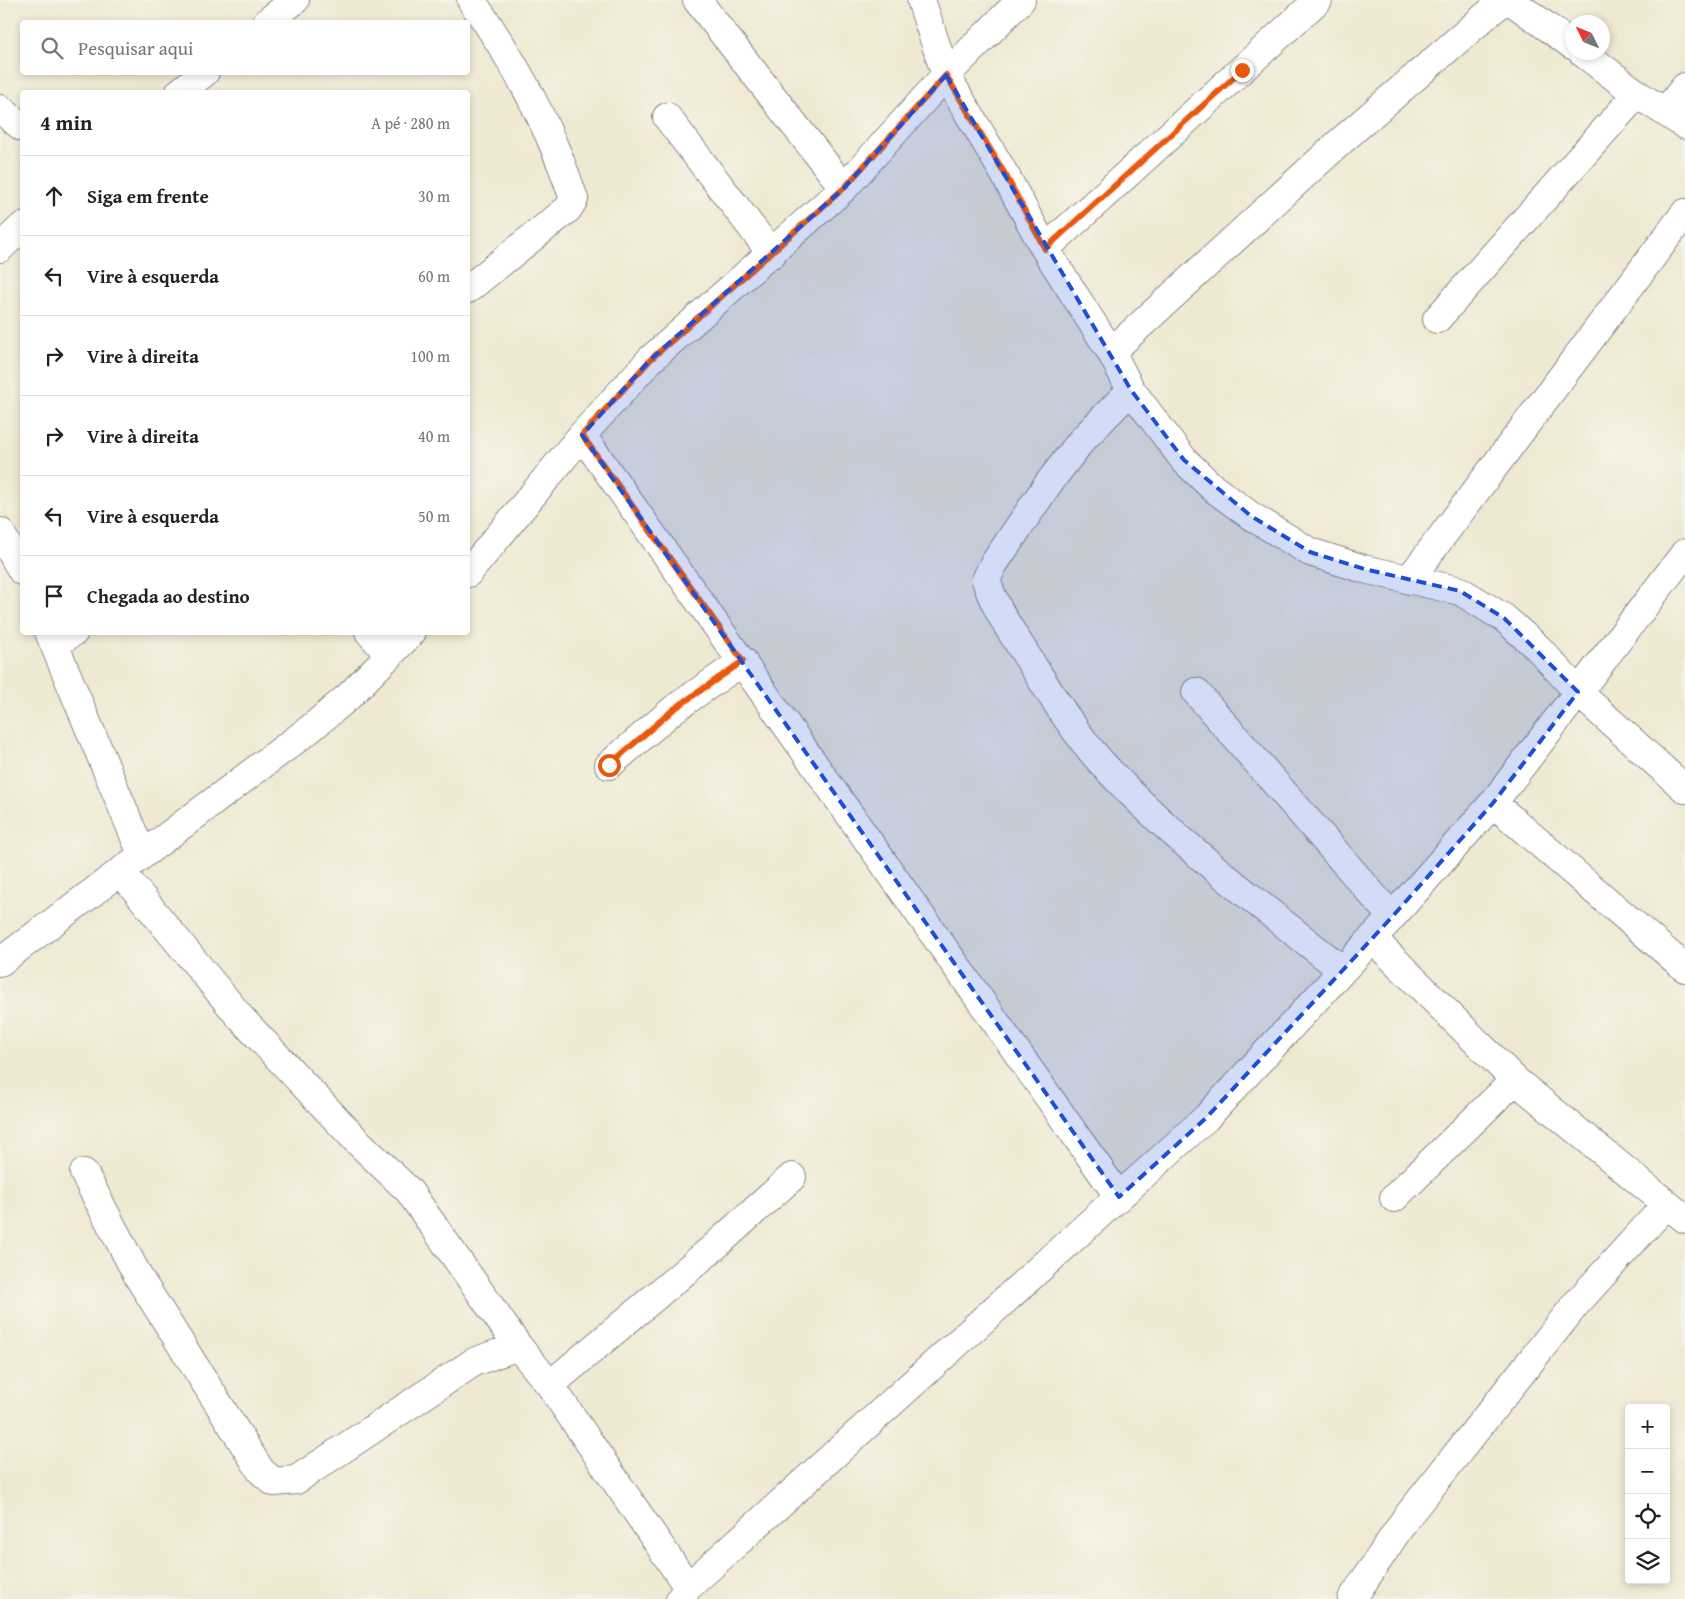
<!DOCTYPE html>
<html lang="pt">
<head>
<meta charset="utf-8">
<style>
  :root { --surface:#fff; --page:#f2f2f2; --text:#222; --muted:#767676; --line:#e0e0e0 }
  body { margin:0; font-family:"Gentium Book Plus",serif; background:var(--page); color:var(--text) }
  .controls { position:absolute; right:15px; bottom:15px; display:grid; overflow:hidden; border-radius:5px; box-shadow:0 2px 8px #0003 }
  .controls button { width:45px; height:45px; display:grid; place-items:center; padding:0; border:0; border-bottom:1px solid var(--line); background:var(--surface); color:var(--text); font:25px sans-serif }
  .compass { position:absolute; left:1565px; top:15px; width:45px; height:45px; border-radius:50%; background:var(--surface); box-shadow:0 2px 8px #0003; rotate:313deg }
  .stop { position:absolute; width:15px; height:15px; margin:-11px; border:4px solid #ea580c; border-radius:50%; background:#fff }
  .stop.end { background:#ea580c; border-color:#fff; box-shadow:0 1px 5px #0008 }
  .list { margin:0; padding:0; list-style:none }
  h2 { display:flex; justify-content:space-between; align-items:center; height:65px; margin:0; padding:0 20px; font-size:21px }
  h2 small { font-size:16px; font-weight:400; color:var(--muted) }
  .list li { display:grid; grid-template-columns:32px 1fr auto; gap:15px; align-items:center; box-sizing:border-box; height:80px; padding:0 20px; border-top:1px solid var(--line) }
  .list b { display:block; font-size:19px; white-space:nowrap }
  .list em { font-size:16px; font-style:normal; color:var(--muted) }
  .icon { flex:none; width:28px; height:28px; fill:none; stroke:currentColor; stroke-width:2; stroke-linecap:round; stroke-linejoin:round }
  .map { position:relative; flex:none; width:1685px; height:1599px; overflow:hidden }
  .search { position:absolute; background:var(--surface); box-shadow:0 2px 8px #0003; left:20px; top:20px; width:450px; height:55px; display:flex; align-items:center; gap:12px; box-sizing:border-box; padding:0 18px; border-radius:5px; color:var(--muted); font-size:19px }
  .panel { position:absolute; background:var(--surface); box-shadow:0 2px 8px #0003; left:20px; top:90px; width:450px; height:545px; border-radius:5px }
  .map>svg:first-child { display:block }
</style>
</head>
<body>
<div class="map">
<svg width="1685" height="1599" viewBox="0 0 1685 1599">
  <rect width="100%" height="100%" fill="#f7f3e8"/>
  <filter id="ink" filterUnits="userSpaceOnUse"><feTurbulence type="fractalNoise" baseFrequency=".02" numOctaves="2"/><feDisplacementMap in="SourceGraphic" scale="10" xChannelSelector="R" yChannelSelector="G"/><feConvolveMatrix kernelMatrix="1 2 1 2 8 2 1 2 1" color-interpolation-filters="sRGB"/></filter>
  <filter id="wash" filterUnits="userSpaceOnUse"><feTurbulence type="fractalNoise" baseFrequency=".0096" numOctaves="4" result="noise"/><feDisplacementMap in="SourceGraphic" scale="20" xChannelSelector="R" yChannelSelector="G"/><feGaussianBlur stdDeviation="1.12" result="paint"/><feColorMatrix in="noise" values="0 0 0 0 0 0 0 0 0 0 0 0 0 0 0 0 0 1.4 0 .05"/><feComposite in="paint" operator="in"/></filter>
  <g filter="url(#wash)">
    <rect width="100%" height="100%" fill="#efe9d2"/>
  </g>
  <g filter="url(#ink)">
    <g fill="none" stroke-linecap="round" stroke-linejoin="round">
      <g stroke="#888686" stroke-width="30">
        <path id="minor" d="M 697,0 L 844,188
          M 921,0 L 946,75 L 1005,175 L 1045,249 L 1111,352 L 1131,390 L 1184,460 L 1213,488 L 1251,516 L 1310,552 L 1364,569 L 1460,591 L 1504,618 L 1538,648 L 1578,692 L 1685,789
          M 1510,0 L 1572,45
          M 267,22 L 295,0
          M 1582,52 L 1637,94 L 1685,125
          M 180,92 L 205,72
          M 0,109 L 22,127
          M 1666,111 L 1685,87
          M 667,117 L 772,254
          M 0,248 L 22,227
          M 1045,249 L 1318,0
          M 468,289 L 568,209 L 574,199 C 550,127 515,61 471,0
          M 1437,319 L 1637,94
          M 1111,352 L 1340,142 L 1504,0
          M 1131,390 L 1082,440 L 1048,484 L 993,565 L 986,580 C 996,612 1016,638 1033,666 C 1054,699 1075,733 1101,762 C 1172,840 1260,904 1342,970
          M 582,435 L 1119,1197
          M 0,532 L 22,571
          M 468,573 L 582,435 L 651,359 L 844,188 L 946,75 L 1021,0
          M 1409,580 L 1685,213
          M 49,632 L 142,854
          M 369,632 L 390,655
          M 54,644 L 74,632
          M 1196,692 L 1392,917
          M 609,765 L 674,709 L 743,661
          M 1493,803 L 1685,968
          M 121,872 L 240,1017 L 356,1140 L 409,1191 L 518,1346 L 550,1385 L 688,1587
          M 1372,938 L 1515,1080 L 1685,1219
          M 0,962 L 310,729 L 348,697 L 412,632
          M 84,1173 L 139,1278 L 261,1471 L 274,1482 L 296,1480 L 474,1362 L 518,1346
          M 1394,1198 L 1515,1080
          M 550,1385 L 713,1248 L 792,1177
          M 680,1599 L 688,1587 L 1206,1118 L 1392,917 L 1493,803 L 1685,553
          M 1352,1599 L 1406,1518 L 1576,1304 L 1666,1205"/>
      </g>
      <use href="#minor" stroke="#fff" stroke-width="28"/>
    </g>
  </g>
  <g fill="none" stroke-linecap="round" stroke-linejoin="round" filter="url(#ink)">
    <path stroke="#ea580c" stroke-width="6" d="M 609,765 L 674,709 L 743,661 L 582,435 L 651,359 L 844,188 L 946,75 L 1005,174 L 1045,249 L 1242,70"/>
  </g>
  <path fill="#1d4ed8" fill-opacity="0.2" stroke="#1d4ed8" stroke-width="4" stroke-dasharray="10 6" stroke-linejoin="round" d="M 946,75 L 1131,390 L 1184,460 L 1251,516 L 1310,552 L 1364,569 L 1460,591 L 1504,618 L 1578,692 L 1493,803 L 1392,917 L 1206,1118 L 1119,1197 L 582,435 L 651,359 L 844,188 Z"/>
</svg>
<div class="controls">
<button>+</button>
<button>−</button>
<button><svg class="icon" aria-label="locate" viewBox="0 0 24 24"><circle cx="12" cy="12" r="6"/><path d="M12 2v4M12 18v4M2 12h4M18 12h4"/></svg></button>
<button><svg class="icon" aria-label="layers" viewBox="0 0 24 24"><path d="M12 4l9 5-9 5-9-5zM3 14l9 5 9-5"/></svg></button>
</div>
<svg class="compass" viewBox="-18 -18 36 36"><path d="M0-13l5 13h-10z" fill="#e53935"/><path d="M0 13l5-13h-10z" fill="#767676"/></svg>
<div class="stop" style="left:609px;top:765px"></div>
<div class="stop end" style="left:1242px;top:70px"></div>
<div class="search"><svg class="icon" aria-label="search" viewBox="0 0 24 24"><circle cx="10" cy="10" r="6"/><path d="M15 15l6 6"/></svg>Pesquisar aqui</div>
<section class="panel">
<h2>4 min<small>A pé · 280 m</small></h2>
<ul class="list">
<li><svg class="icon" aria-label="ahead" viewBox="0 0 24 24"><path d="M12 20V5M6 11l6-6 6 6"/></svg><div><b>Siga em frente</b></div><em>30 m</em></li>
<li><svg class="icon" aria-label="left" viewBox="0 0 24 24"><path d="M17 20v-9H6M10 6l-5 5 5 5"/></svg><div><b>Vire à esquerda</b></div><em>60 m</em></li>
<li><svg class="icon" aria-label="right" viewBox="0 0 24 24"><path d="M7 20v-9h11M14 6l5 5-5 5"/></svg><div><b>Vire à direita</b></div><em>100 m</em></li>
<li><svg class="icon" aria-label="right" viewBox="0 0 24 24"><path d="M7 20v-9h11M14 6l5 5-5 5"/></svg><div><b>Vire à direita</b></div><em>40 m</em></li>
<li><svg class="icon" aria-label="left" viewBox="0 0 24 24"><path d="M17 20v-9H6M10 6l-5 5 5 5"/></svg><div><b>Vire à esquerda</b></div><em>50 m</em></li>
<li><svg class="icon" aria-label="arrive" viewBox="0 0 24 24"><path d="M6 21V4h12l-3 4 3 4H6"/></svg><div><b>Chegada ao destino</b></div></li>
</ul>
</section>
</div>
</body>
</html>
